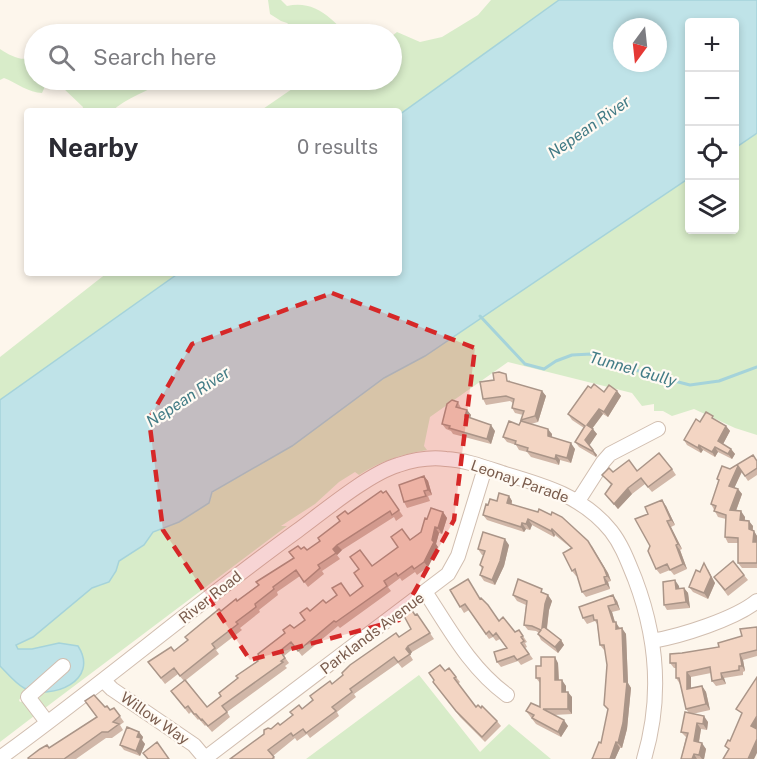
<!DOCTYPE html>
<html lang="en">
<head>
<meta charset="utf-8">
<style>
  :root { --surface:#fff; --page:#f2f2f3; --text:#2b2b33; --muted:#7c7c81; --line:#e1e1e2 }
  body { margin:0; font-family:"Public Sans",sans-serif; background:var(--page); color:var(--text) }
  .controls { position:absolute; right:18px; top:18px; display:grid; overflow:hidden; border-radius:6px; box-shadow:0 3px 9px #0003 }
  .controls button { width:54px; height:54px; display:grid; place-items:center; padding:0; border:0; border-bottom:2px solid var(--line); background:var(--surface); color:var(--text); font:30px sans-serif }
  .compass { position:absolute; left:613px; top:18px; width:54px; height:54px; border-radius:50%; background:var(--surface); box-shadow:0 3px 9px #0003; rotate:195deg }
  .list { margin:0; padding:0; list-style:none }
  h2 { display:flex; justify-content:space-between; align-items:center; height:78px; margin:0; padding:0 24px; font-size:26px }
  h2 small { font-size:20px; font-weight:400; color:var(--muted) }
  .icon { flex:none; width:33px; height:33px; fill:none; stroke:currentColor; stroke-width:2; stroke-linecap:round; stroke-linejoin:round }
  .map { position:relative; flex:none; width:757px; height:759px; overflow:hidden }
  .search { position:absolute; background:var(--surface); box-shadow:0 3px 9px #0003; left:24px; top:24px; width:378px; height:66px; display:flex; align-items:center; gap:15px; box-sizing:border-box; padding:0 21px; border-radius:33px; color:var(--muted); font-size:22px }
  .panel { position:absolute; background:var(--surface); box-shadow:0 3px 9px #0003; left:24px; top:108px; width:378px; height:168px; border-radius:6px }
  .map>svg:first-child { display:block }
</style>
</head>
<body>
<div class="map">
<svg width="757" height="759" viewBox="0 0 757 759">
  <rect width="100%" height="100%" fill="#fdf6ec"/>
  <path fill="#d8ecc9" d="M 268,0 L 281,0 L 287,6 C 303,2 318,7 331,19 C 335,22 338,26 342,28 C 354,34 367,31 380,34 L 300,34 L 287,23 L 281,21 L 270,14 Z
    M 491,0 L 559,0 L 399,115 L 399,111 L 260,111 L 305,80 L 392,80 L 392,36 L 397,32 L 420,42 L 442,37 L 478,15 Z
    M 0,49 C 11,56 21,62 34,57 L 34,80 L 164,80 C 148,92 127,97 112,111 L 82,111 L 83,107 L 62,87 L 47,82 L 42,93 C 29,93 17,83 4,78 L 0,80 Z
    M 757,133 L 757,435 L 735,428 L 694,409 L 672,416 L 663,411 L 654,411 L 654,404 L 642,406 L 632,393 L 508,362 L 430,417 L 424,446 L 427,450 C 402,454 381,461 359,475 L 355,472 L 339,482 L 315,504 L 281,526 L 287,526 L 41,711 L 37,701 L 77,646 L 59,643 L 32,649 L 18,649 L 16,645 L 33,637 L 92,588 L 102,585 L 116,571 L 119,561 L 144,545 L 153,532 L 179,522 L 209,503 L 212,493 L 241,474 L 292,446 L 384,378 L 425,356 L 689,178 L 690,230 L 734,230 L 735,148 Z
    M 107,273 L 179,273 L 0,400 L 0,357 Z
    M 0,666 L 23,688 L 28,689 L 19,700 L 20,702 L 25,701 L 38,713 L 0,742 Z
    M 419,675 L 480,752 L 509,724 L 551,759 L 306,759 Z"/>
  <path fill="#bfe3e8" stroke="#a5d3da" stroke-width="1.5" fill-rule="evenodd" d="M 559,0 L 757,0 L 757,133 L 735,148 L 734,22 L 690,22 L 689,178 L 425,356 L 384,378 L 292,446 L 212,492 L 209,503 L 179,522 L 153,532 L 144,545 L 119,561 L 116,571 L 109,582 L 92,588 L 33,637 L 16,645 L 18,649 L 32,649 L 59,643 L 78,646 C 100,680 53,701 24,688 C 16,684 7,673 0,666 L 0,400 L 179,273 L 399,273 L 399,115 ZM 622,27 L 658,27 L 658,63 L 622,63 Z"/>
  <g fill="none" stroke-linecap="round" stroke-linejoin="round">
    <path stroke="#a5d3da" stroke-width="3" d="M 480,316 L 525,364 L 544,369 L 556,361 L 572,355 L 591,354 L 647,374 L 690,385 L 719,381 L 757,367"/>
    <g stroke="#d1beb0" stroke-width="16">
      <path id="minor" d="M 578,501 L 603,462 L 610,454 L 658,429
        M 426,593 C 450,630 471,669 507,695
        M 652,641 C 681,636 735,619 757,601
        M 103,680 L 112,689 L 194,745 L 205,758
        M 47,722 L 28,697 L 63,666
        M 0,758 C 101,685 196,604 297,531 C 323,512 368,474 398,465 C 413,460 430,457 446,459 C 465,460 484,467 502,473 C 543,485 583,496 611,531 C 622,545 628,562 635,579 C 657,637 662,699 644,759
        M 204,759 L 448,574 L 458,556 L 485,468"/>
    </g>
    <use href="#minor" stroke="#fff" stroke-width="14"/>
  </g>
  <path fill="#d1b7a8" d="M 510,380 L 510,382 L 542,391 L 546,396 L 538,422 L 531,424 L 552,434 L 552,437 L 575,449 L 571,463 L 560,460 L 559,465 L 531,457 L 527,452 L 519,450 L 516,445 L 507,442 L 503,437 L 519,425 L 522,421 L 521,420 L 523,415 L 515,413 L 512,408 L 513,403 L 510,401 L 486,405 L 483,399 Z
    M 591,388 L 604,392 L 617,391 L 621,396 L 608,417 L 603,414 L 592,429 L 597,434 L 589,445 L 597,455 L 596,457 L 579,447 L 575,442 L 584,428 L 572,420 L 568,414 Z
    M 458,402 L 461,408 L 467,410 L 471,415 L 470,418 L 495,431 L 491,444 L 453,434 L 451,431 L 446,429 L 442,424 Z
    M 717,421 L 726,426 L 730,431 L 723,444 L 731,449 L 735,454 L 732,459 L 718,452 L 715,457 L 703,450 L 701,453 L 687,445 L 684,440 L 700,422 Z
    M 757,461 L 757,475 L 748,481 L 742,472 L 734,488 L 738,489 L 742,494 L 736,511 L 745,517 L 745,520 L 753,526 L 753,530 L 757,536 L 757,568 L 742,568 L 738,563 L 738,543 L 728,543 L 725,537 L 726,519 L 718,517 L 711,504 L 719,482 L 717,479 L 730,469 Z
    M 672,469 L 676,475 L 652,492 L 645,484 L 632,494 L 618,509 L 605,494 L 611,485 L 602,475 L 613,472 Z
    M 424,476 L 428,481 L 432,495 L 428,496 L 430,501 L 407,508 L 404,502 Z
    M 386,491 L 403,516 L 396,521 L 394,517 L 342,550 L 337,555 L 340,559 L 322,571 L 324,574 L 308,587 L 300,576 L 277,592 L 278,595 L 259,610 L 260,612 L 240,628 L 242,630 L 216,650 L 219,654 L 186,680 L 207,707 L 221,696 L 238,678 L 294,628 L 305,620 L 310,611 L 326,603 L 350,596 L 363,586 L 372,566 L 421,532 L 427,519 L 443,512 L 447,518 L 442,534 L 439,533 L 436,544 L 438,547 L 428,567 L 417,575 L 415,572 L 402,581 L 400,578 L 388,587 L 391,591 L 340,628 L 338,626 L 302,656 L 295,647 L 284,656 L 289,663 L 285,666 L 287,668 L 227,712 L 230,717 L 212,732 L 206,725 L 205,726 L 199,719 L 198,720 L 191,712 L 189,714 L 171,691 L 184,681 L 178,674 L 165,684 L 148,662 L 174,651 L 188,640 L 221,611 L 237,601 L 293,558 L 301,549 L 307,550 L 320,541 L 348,514 Z
    M 509,496 L 512,501 L 512,504 L 592,546 L 608,573 L 611,581 L 608,582 L 610,589 L 586,597 L 582,592 L 577,576 L 576,576 L 572,571 L 571,548 L 555,535 L 554,537 L 532,525 L 530,530 L 526,529 L 524,532 L 487,520 L 483,515 L 488,505 Z
    M 666,506 L 675,525 L 671,527 L 682,549 L 680,550 L 687,569 L 674,575 L 670,570 L 660,574 L 656,569 Z
    M 509,545 L 504,566 L 495,585 L 484,581 L 480,575 L 482,569 L 480,565 L 484,555 L 482,555 L 478,549 Z
    M 708,569 L 715,583 L 708,599 L 693,592 L 689,587 L 700,572 Z
    M 744,575 L 748,580 L 728,596 L 714,577 Z
    M 679,586 L 679,588 L 684,588 L 688,593 L 690,608 L 667,610 L 664,605 Z
    M 450,590 L 480,599 L 499,621 L 515,632 L 519,630 L 527,642 L 525,643 L 527,647 L 525,648 L 533,659 L 521,665 L 518,661 L 501,667 L 497,662 L 507,648 L 500,639 L 496,641 L 493,637 L 489,639 L 469,610 L 464,613 Z
    M 546,594 L 548,595 L 552,601 L 549,610 L 547,629 L 561,640 L 564,645 L 558,653 L 541,640 L 538,634 L 539,633 L 536,631 L 528,630 L 524,625 L 526,605 L 517,601 L 513,595 Z
    M 617,601 L 620,610 L 612,612 L 615,622 L 620,628 L 626,634 L 628,683 L 631,688 L 627,729 L 622,748 L 620,748 L 615,759 L 592,759 L 593,757 L 601,743 L 608,710 L 604,705 L 607,665 L 605,650 L 604,650 L 600,645 L 597,624 L 595,621 L 587,624 L 583,618 Z
    M 417,614 L 434,639 L 412,652 L 410,655 L 413,660 L 402,668 L 398,663 L 354,694 L 356,697 L 337,712 L 339,716 L 310,738 L 307,734 L 297,741 L 295,738 L 273,756 L 275,759 L 230,759 L 271,729 L 280,725 L 302,709 L 332,684 L 411,629 L 415,615 Z
    M 757,627 L 757,656 L 743,660 L 745,671 L 743,672 L 743,675 L 724,678 L 726,684 L 716,686 L 712,681 L 711,673 L 691,677 L 691,688 L 702,686 L 706,692 L 710,710 L 692,714 L 708,722 L 707,730 L 701,729 L 699,742 L 706,749 L 704,759 L 681,759 L 686,737 L 681,732 L 689,713 L 686,709 L 680,684 L 676,678 L 676,668 L 674,668 L 670,663 L 682,653 L 719,647 L 742,636 Z
    M 558,663 L 559,680 L 566,686 L 566,692 L 572,697 L 572,714 L 554,715 L 568,726 L 561,737 L 536,724 L 526,711 L 540,707 L 540,683 L 536,678 L 541,666 Z
    M 449,668 L 460,682 L 458,684 L 476,707 L 497,721 L 501,726 L 485,742 L 460,717 L 433,682 Z
    M 105,707 L 110,710 L 114,708 L 124,722 L 120,725 L 123,730 L 112,738 L 106,738 L 76,759 L 29,759 L 49,748 L 96,717 Z
    M 139,732 L 143,737 L 142,740 L 145,744 L 140,756 L 124,750 L 120,745 Z"/>
  <path fill="#aa9588" d="M 542,391 L 546,396 L 538,422 L 535,416 Z
    M 617,391 L 621,396 L 608,417 L 604,412 Z
    M 599,409 L 603,414 L 591,430 L 587,425 Z
    M 467,410 L 471,415 L 469,421 L 465,416 Z
    M 491,425 L 495,431 L 491,444 L 487,439 Z
    M 726,426 L 730,431 L 722,446 L 718,441 Z
    M 548,429 L 552,434 L 551,442 L 548,436 Z
    M 593,429 L 597,434 L 589,446 L 585,440 Z
    M 571,443 L 575,449 L 571,463 L 567,458 Z
    M 699,445 L 703,450 L 701,453 L 698,448 Z
    M 715,447 L 718,452 L 715,457 L 712,452 Z
    M 731,449 L 735,454 L 732,459 L 728,454 Z
    M 593,450 L 597,455 L 596,457 L 592,451 Z
    M 556,455 L 560,460 L 559,465 L 555,459 Z
    M 738,466 L 742,471 L 733,491 L 729,486 Z
    M 424,476 L 428,481 L 432,495 L 428,490 Z
    M 628,488 L 632,494 L 618,509 L 614,504 Z
    M 738,489 L 742,494 L 734,516 L 730,510 Z
    M 509,496 L 512,501 L 510,508 L 507,503 Z
    M 662,500 L 666,506 L 675,525 L 671,520 Z
    M 741,511 L 745,517 L 744,526 L 740,520 Z
    M 443,512 L 447,518 L 442,534 L 438,528 Z
    M 528,519 L 532,525 L 530,530 L 526,524 Z
    M 667,521 L 671,527 L 682,549 L 678,544 Z
    M 749,521 L 753,526 L 752,534 L 749,529 Z
    M 522,523 L 526,529 L 524,532 L 521,527 Z
    M 435,527 L 439,533 L 436,544 L 438,547 L 428,567 L 424,562 Z
    M 552,529 L 555,535 L 554,537 L 551,531 Z
    M 754,531 L 757,536 L 757,547 L 753,542 Z
    M 505,539 L 509,545 L 504,566 L 495,585 L 492,580 Z
    M 588,541 L 608,573 L 611,581 L 607,576 Z
    M 337,545 L 342,550 L 337,555 L 333,549 Z
    M 676,545 L 680,550 L 687,569 L 683,564 Z
    M 704,563 L 715,583 L 708,599 L 704,593 Z
    M 604,577 L 608,582 L 610,589 L 606,584 Z
    M 675,580 L 679,586 L 680,594 L 676,589 Z
    M 684,588 L 688,593 L 690,608 L 686,602 Z
    M 548,595 L 552,601 L 549,610 L 546,634 L 542,628 L 545,604 Z
    M 613,595 L 617,601 L 620,610 L 616,604 Z
    M 608,606 L 612,612 L 616,626 L 616,622 L 619,628 L 620,634 L 613,622 Z
    M 622,628 L 626,634 L 628,683 L 631,688 L 627,729 L 622,748 L 618,743 L 624,682 Z
    M 561,640 L 564,645 L 558,653 L 555,647 Z
    M 408,646 L 412,652 L 410,655 L 406,649 Z
    M 740,654 L 743,660 L 745,671 L 742,666 Z
    M 555,657 L 558,663 L 559,686 L 555,680 Z
    M 687,672 L 691,677 L 691,695 L 687,689 Z
    M 721,673 L 724,678 L 726,684 L 722,679 Z
    M 562,680 L 566,686 L 566,697 L 562,692 Z
    M 702,686 L 706,692 L 710,710 L 706,704 Z
    M 568,692 L 572,697 L 572,714 L 568,709 Z
    M 704,716 L 708,722 L 707,730 L 703,724 Z
    M 757,716 L 757,728 L 755,731 L 751,726 Z
    M 564,720 L 568,726 L 561,737 L 558,732 Z
    M 697,723 L 701,729 L 698,747 L 694,741 Z
    M 139,732 L 143,737 L 142,740 L 145,744 L 140,756 L 136,751 L 137,737 Z
    M 757,739 L 757,753 L 754,759 L 748,759 Z
    M 616,742 L 620,748 L 615,759 L 610,759 Z
    M 702,743 L 706,749 L 704,759 L 702,759 L 699,755 Z
    M 694,754 L 697,759 L 692,759 Z"/>
  <path fill="#f3d5c3" stroke="#aa9588" stroke-width="1.5" d="M 499,372 L 506,374 L 507,381 L 542,391 L 535,416 L 521,420 L 524,411 L 512,408 L 514,399 L 506,396 L 483,399 L 480,382 L 494,380 L 493,373 Z
    M 594,384 L 604,392 L 609,385 L 617,391 L 604,412 L 599,409 L 587,425 L 593,429 L 585,440 L 593,450 L 592,451 L 575,442 L 585,426 L 568,414 L 588,386 L 591,388 Z
    M 452,400 L 458,402 L 456,407 L 467,410 L 465,416 L 491,425 L 487,439 L 449,428 L 450,426 L 442,424 L 447,404 Z
    M 706,412 L 713,416 L 712,418 L 726,426 L 718,441 L 731,449 L 728,454 L 715,447 L 712,452 L 699,445 L 698,448 L 684,440 L 696,419 L 700,422 Z
    M 509,421 L 519,425 L 521,421 L 548,429 L 548,436 L 571,443 L 567,458 L 556,455 L 555,459 L 527,451 L 528,448 L 515,444 L 516,441 L 503,437 Z
    M 659,453 L 672,469 L 648,487 L 641,478 L 628,488 L 614,504 L 605,494 L 612,484 L 602,475 L 609,468 L 613,472 L 629,460 L 637,471 Z
    M 753,455 L 757,461 L 757,468 L 745,476 L 738,466 L 729,486 L 738,489 L 730,510 L 741,511 L 740,520 L 749,521 L 749,529 L 754,531 L 753,542 L 757,542 L 757,563 L 738,563 L 738,538 L 725,537 L 726,515 L 714,511 L 716,506 L 711,504 L 719,480 L 717,479 L 722,466 L 730,469 Z
    M 424,476 L 428,490 L 424,491 L 426,496 L 404,502 L 399,485 Z
    M 381,491 L 383,493 L 386,491 L 399,510 L 392,515 L 390,511 L 337,545 L 333,549 L 336,553 L 318,565 L 320,568 L 304,582 L 296,570 L 273,587 L 274,589 L 255,604 L 256,607 L 236,622 L 238,624 L 212,644 L 215,648 L 180,676 L 174,668 L 161,678 L 148,662 L 171,647 L 174,651 L 188,640 L 185,637 L 219,609 L 221,611 L 236,599 L 237,601 L 259,585 L 256,582 L 294,558 L 289,552 L 298,546 L 301,549 L 304,547 L 307,550 L 320,541 L 318,538 L 340,521 L 337,517 L 345,511 L 348,514 Z
    M 499,493 L 509,496 L 507,503 L 538,512 L 539,509 L 551,515 L 552,512 L 562,517 L 588,541 L 604,568 L 607,576 L 604,577 L 606,584 L 582,592 L 575,569 L 572,571 L 563,553 L 572,548 L 552,529 L 551,531 L 528,519 L 526,524 L 522,523 L 521,527 L 483,515 L 486,504 L 488,505 L 490,499 L 497,501 Z
    M 662,500 L 671,520 L 667,521 L 678,544 L 676,545 L 683,564 L 670,570 L 667,564 L 656,569 L 648,551 L 650,546 L 635,519 L 648,514 L 645,507 Z
    M 431,508 L 443,512 L 438,528 L 435,527 L 432,540 L 434,542 L 424,562 L 414,569 L 412,566 L 398,576 L 396,573 L 384,581 L 387,586 L 336,622 L 334,621 L 298,651 L 291,642 L 280,651 L 285,658 L 281,661 L 283,662 L 222,706 L 227,712 L 208,726 L 202,719 L 201,720 L 196,714 L 194,714 L 188,706 L 185,708 L 171,691 L 185,680 L 207,707 L 221,696 L 219,693 L 238,678 L 236,676 L 258,661 L 256,659 L 259,656 L 258,654 L 285,633 L 283,630 L 290,625 L 294,628 L 305,620 L 300,613 L 307,608 L 310,611 L 323,600 L 326,603 L 337,595 L 332,588 L 341,583 L 350,596 L 363,586 L 354,573 L 359,569 L 350,557 L 360,550 L 372,566 L 398,547 L 391,537 L 402,529 L 410,540 L 421,532 L 425,518 L 427,519 Z
    M 483,532 L 505,539 L 500,561 L 492,580 L 480,575 L 483,567 L 480,565 L 485,551 L 478,549 Z
    M 733,561 L 744,575 L 725,590 L 714,577 Z
    M 704,563 L 711,577 L 704,593 L 689,587 L 696,570 L 700,572 Z
    M 468,579 L 480,599 L 481,598 L 488,605 L 499,621 L 503,617 L 515,632 L 519,630 L 523,636 L 521,637 L 524,641 L 521,643 L 529,654 L 517,660 L 514,656 L 497,662 L 494,652 L 507,648 L 496,633 L 493,636 L 489,631 L 486,634 L 465,604 L 460,607 L 450,590 Z
    M 518,579 L 542,589 L 541,592 L 548,595 L 545,604 L 542,628 L 544,627 L 561,640 L 555,647 L 538,634 L 541,630 L 532,626 L 524,625 L 527,601 L 513,595 Z
    M 675,580 L 676,589 L 684,588 L 686,602 L 664,605 L 663,582 Z
    M 613,595 L 616,604 L 608,606 L 613,622 L 616,622 L 616,629 L 622,628 L 624,682 L 627,682 L 623,723 L 618,743 L 616,742 L 610,759 L 592,759 L 593,757 L 599,742 L 601,743 L 608,709 L 604,705 L 607,665 L 604,645 L 600,645 L 597,620 L 594,620 L 593,615 L 583,618 L 579,607 Z
    M 411,609 L 415,615 L 417,614 L 430,633 L 408,646 L 406,649 L 410,654 L 398,662 L 394,657 L 350,689 L 352,692 L 332,707 L 336,711 L 306,733 L 303,729 L 293,736 L 291,733 L 268,750 L 274,757 L 272,759 L 230,759 L 264,734 L 264,730 L 268,728 L 271,729 L 278,723 L 280,725 L 293,715 L 290,712 L 299,705 L 302,709 L 313,700 L 310,696 L 330,681 L 332,684 L 343,675 L 342,673 L 350,665 L 396,633 L 399,637 L 411,629 L 403,614 Z
    M 757,627 L 757,650 L 740,654 L 742,666 L 739,666 L 739,670 L 721,673 L 722,679 L 712,681 L 710,667 L 687,672 L 687,689 L 702,686 L 706,704 L 686,709 L 679,678 L 676,678 L 676,663 L 670,663 L 670,654 L 682,653 L 719,647 L 718,643 L 742,636 L 740,629 Z
    M 541,657 L 555,657 L 555,680 L 562,680 L 562,692 L 568,692 L 568,709 L 543,709 L 564,720 L 558,732 L 532,718 L 534,715 L 526,711 L 531,703 L 540,707 L 540,678 L 536,678 L 536,666 L 541,666 Z
    M 440,665 L 445,671 L 449,668 L 456,677 L 454,678 L 476,707 L 478,705 L 481,708 L 482,706 L 497,721 L 482,737 L 456,711 L 433,682 L 434,680 L 429,673 Z
    M 757,677 L 757,716 L 751,726 L 757,729 L 757,739 L 748,759 L 723,759 L 729,749 L 725,746 L 728,740 L 730,741 L 742,713 L 736,709 Z
    M 94,695 L 105,707 L 107,706 L 110,710 L 114,708 L 120,716 L 113,722 L 119,724 L 108,732 L 102,732 L 64,759 L 29,759 L 28,758 L 40,749 L 47,745 L 49,748 L 97,717 L 85,701 Z
    M 685,712 L 704,716 L 703,724 L 697,723 L 694,741 L 702,743 L 699,755 L 694,754 L 692,759 L 681,759 L 688,733 L 681,732 Z
    M 127,727 L 139,732 L 137,737 L 141,738 L 136,751 L 120,745 Z
    M 157,742 L 169,759 L 148,759 L 143,753 Z"/>
  <path fill="#d62828" fill-opacity="0.2" stroke="#d62828" stroke-width="4.5" stroke-dasharray="12 8" stroke-linejoin="round" d="M 332,293 L 475,348 L 454,520 L 399,620 L 250,660 L 163,530 L 149,419 L 192,344 Z"/>
  <g text-anchor="middle" dominant-baseline="central" stroke-width="4.5" stroke-linejoin="round" paint-order="stroke">
    <g font-size="15" fill="#7a5c4d" stroke="#fffaf3">
      <text transform="translate(520 481) rotate(19)">Leonay Parade</text>
      <text transform="translate(210 597) rotate(-38)">River Road</text>
      <text transform="translate(372 633) rotate(-37)">Parklands Avenue</text>
      <text transform="translate(155 718) rotate(35)">Willow Way</text>
    </g>
    <g font-size="16" font-style="italic" fill="#437c86" stroke="#fffaf3">
      <text transform="translate(589 127) rotate(-35)">Nepean River</text>
      <text transform="translate(633 369) rotate(16)">Tunnel Gully</text>
      <text transform="translate(188 397) rotate(-33)">Nepean River</text>
    </g>
  </g>
</svg>
<div class="controls">
<button>+</button>
<button>−</button>
<button><svg class="icon" aria-label="locate" viewBox="0 0 24 24"><circle cx="12" cy="12" r="6"/><path d="M12 2v4M12 18v4M2 12h4M18 12h4"/></svg></button>
<button><svg class="icon" aria-label="layers" viewBox="0 0 24 24"><path d="M12 4l9 5-9 5-9-5zM3 14l9 5 9-5"/></svg></button>
</div>
<svg class="compass" viewBox="-18 -18 36 36"><path d="M0-13l5 13h-10z" fill="#e53935"/><path d="M0 13l5-13h-10z" fill="#7c7c81"/></svg>
<div class="search"><svg class="icon" aria-label="search" viewBox="0 0 24 24"><circle cx="10" cy="10" r="6"/><path d="M15 15l6 6"/></svg>Search here</div>
<section class="panel">
<h2>Nearby<small>0 results</small></h2>
<ul class="list">
</ul>
</section>
</div>
</body>
</html>
